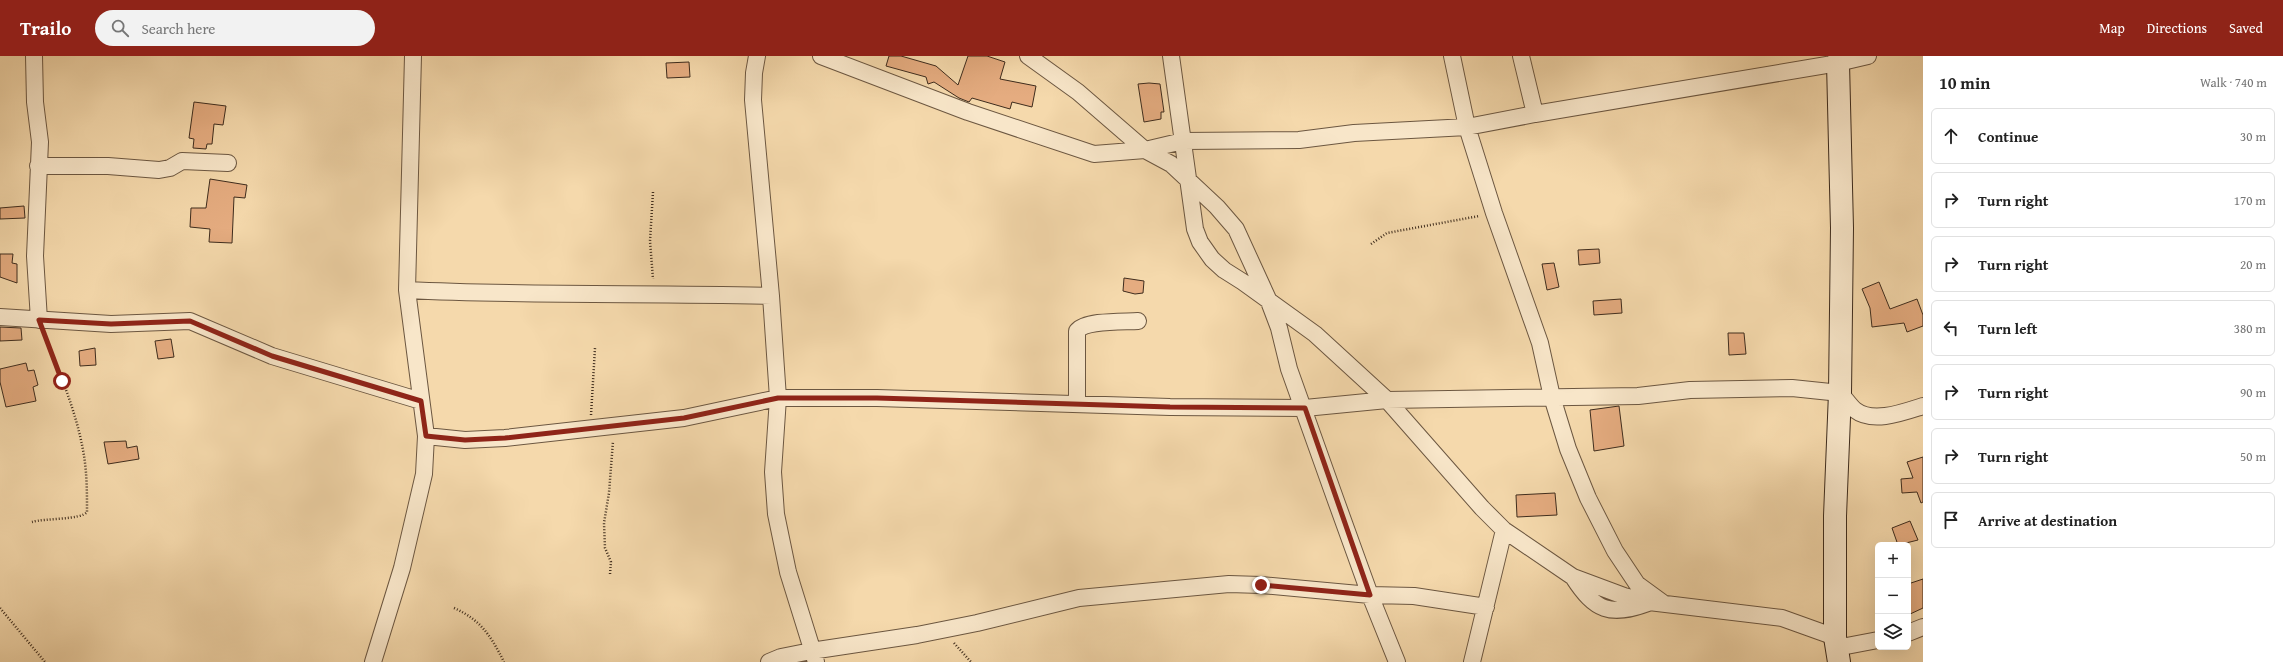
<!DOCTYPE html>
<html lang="en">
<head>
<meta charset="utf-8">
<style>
  :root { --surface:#fff; --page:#f2f2f2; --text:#222; --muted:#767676; --line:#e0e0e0; --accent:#8f2418 }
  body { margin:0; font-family:"Gentium Book Plus",serif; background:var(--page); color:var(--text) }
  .controls { position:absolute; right:12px; bottom:12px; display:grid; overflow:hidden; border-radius:6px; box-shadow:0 4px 16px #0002 }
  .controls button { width:36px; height:36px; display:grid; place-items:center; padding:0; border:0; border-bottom:1px solid var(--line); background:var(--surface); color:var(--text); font:20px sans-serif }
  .stop { position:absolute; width:12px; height:12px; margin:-9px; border:3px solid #8f2418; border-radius:50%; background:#fff }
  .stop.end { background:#8f2418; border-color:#fff; box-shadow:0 1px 4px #0008 }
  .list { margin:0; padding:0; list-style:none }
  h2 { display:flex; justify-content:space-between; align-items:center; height:52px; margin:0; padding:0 16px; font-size:17px }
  h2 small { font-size:13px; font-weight:400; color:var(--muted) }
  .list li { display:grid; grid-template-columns:26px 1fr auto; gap:12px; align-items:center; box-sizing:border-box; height:56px; margin:0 8px 8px; padding:0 8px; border:1px solid var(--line); border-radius:6px }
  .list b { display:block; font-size:15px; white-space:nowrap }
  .list em { font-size:13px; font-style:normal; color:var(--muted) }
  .icon { flex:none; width:22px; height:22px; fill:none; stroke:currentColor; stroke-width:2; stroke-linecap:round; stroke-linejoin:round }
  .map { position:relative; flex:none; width:1923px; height:606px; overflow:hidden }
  header { display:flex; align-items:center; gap:24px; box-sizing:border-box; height:56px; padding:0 20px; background:var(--accent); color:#fff }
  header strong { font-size:19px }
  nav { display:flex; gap:22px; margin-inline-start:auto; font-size:14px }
  .search { width:280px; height:36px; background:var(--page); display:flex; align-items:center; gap:10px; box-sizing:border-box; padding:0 14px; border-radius:22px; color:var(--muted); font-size:15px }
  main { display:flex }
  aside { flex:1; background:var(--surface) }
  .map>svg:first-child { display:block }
</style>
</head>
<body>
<header>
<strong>Trailo</strong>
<div class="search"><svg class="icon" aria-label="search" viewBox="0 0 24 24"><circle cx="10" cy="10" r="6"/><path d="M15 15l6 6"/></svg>Search here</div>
<nav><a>Map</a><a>Directions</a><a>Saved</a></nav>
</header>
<main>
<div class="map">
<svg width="1923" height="606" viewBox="0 0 1923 606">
  <rect width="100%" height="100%" fill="#f5d9ac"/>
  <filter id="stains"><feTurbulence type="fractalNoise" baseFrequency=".005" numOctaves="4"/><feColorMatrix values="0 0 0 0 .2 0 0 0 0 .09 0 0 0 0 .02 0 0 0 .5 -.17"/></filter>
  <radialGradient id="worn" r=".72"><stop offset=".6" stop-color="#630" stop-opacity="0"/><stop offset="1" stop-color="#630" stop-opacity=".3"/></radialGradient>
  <path fill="#e5ac80" stroke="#3e2c1d" d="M 889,0 L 901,0 L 936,10 L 958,29 L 968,0 L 987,0 L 1005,6 L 1000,23 L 1036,30 L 1032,51 L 1012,46 L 1010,53 L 972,42 L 969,46 L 959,42 L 934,26 L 928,28 L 926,21 L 886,10 Z
    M 689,6 L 690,21 L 667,22 L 666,7 Z
    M 1149,27 L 1160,28 L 1164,56 L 1161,56 L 1161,63 L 1144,66 L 1138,28 Z
    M 194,46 L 226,50 L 223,69 L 214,68 L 212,88 L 207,88 L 206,93 L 193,92 L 194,83 L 189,82 Z
    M 210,123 L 247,129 L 245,142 L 234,141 L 232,187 L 209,186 L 210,173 L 190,171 L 191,152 L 206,152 Z
    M 24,150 L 25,162 L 0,163 L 0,152 Z
    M 1599,193 L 1600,207 L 1579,209 L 1578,194 Z
    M 0,198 L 13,198 L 12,207 L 17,208 L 17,227 L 0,221 Z
    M 1554,207 L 1559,231 L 1547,234 L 1542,208 Z
    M 1124,222 L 1144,225 L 1143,237 L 1135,238 L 1123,235 Z
    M 1879,226 L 1890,253 L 1917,243 L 1923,259 L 1923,270 L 1907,276 L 1904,267 L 1872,271 L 1870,252 L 1862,233 Z
    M 1621,243 L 1622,257 L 1594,259 L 1593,245 Z
    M 0,271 L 21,272 L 22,284 L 0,285 Z
    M 1728,277 L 1744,277 L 1746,298 L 1729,299 Z
    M 171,283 L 174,301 L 158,303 L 155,285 Z
    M 95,292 L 96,309 L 80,310 L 79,295 Z
    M 26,307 L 28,315 L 34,314 L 38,329 L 33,331 L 36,345 L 6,351 L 0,326 L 0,313 Z
    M 1619,350 L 1624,390 L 1594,395 L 1590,354 Z
    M 126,385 L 127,392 L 137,390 L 139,403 L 108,408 L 104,386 Z
    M 1923,401 L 1923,446 L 1921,447 L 1917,436 L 1902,437 L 1901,423 L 1913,422 L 1907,406 Z
    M 1555,437 L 1557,459 L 1517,461 L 1516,439 Z
    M 1910,465 L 1918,484 L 1898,489 L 1892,472 Z
    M 1923,523 L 1923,552 L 1908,559 L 1908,528 Z"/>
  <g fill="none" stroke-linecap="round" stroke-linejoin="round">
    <g stroke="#6c5741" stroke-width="18">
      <path id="street" d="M 34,0 L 35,46 L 40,86 L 35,200 L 39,264
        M 757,0 L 754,17 L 753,44 L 771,240 L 778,342 L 773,416 L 776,458 L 788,516 L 816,606
        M 821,0 L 968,56 L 1094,98 L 1145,94 L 1171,108 L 1217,151 L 1236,173 L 1268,243 L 1279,272 L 1289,313 L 1335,442 L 1370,539 L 1397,606
        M 1028,0 L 1078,36 L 1145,94 L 1183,85 L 1299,84 L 1354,77 L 1467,71 L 1535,58 L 1838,7 L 1868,0
        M 1171,0 L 1195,173 L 1200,186 L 1212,203 L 1224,214 L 1243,226 L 1315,278 L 1387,344 L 1482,452 L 1504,474 L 1573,521 L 1624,540 L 1649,546 L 1782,562 L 1835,581
        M 1452,0 L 1467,71 L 1494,157 L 1540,287 L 1552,341 L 1568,393 L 1588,442 L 1615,495 L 1637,528 L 1663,547
        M 1521,0 L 1535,58
        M 38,110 L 108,110 L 159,114 L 170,112 L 182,105 L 228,107
        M 407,234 C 528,240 650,237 771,240
        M 0,261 L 111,268 L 190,265 L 272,300 L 421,345
        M 1077,347 L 1077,275 C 1086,264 1124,266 1138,265
        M 426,380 L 465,384 L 505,382 L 684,362 L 778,342 L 877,342 L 1170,351 L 1305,352 L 1387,344 L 1638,340 L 1690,334 L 1792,332 L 1840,337 C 1845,342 1850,350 1855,354 C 1873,368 1904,356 1923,350
        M 1573,521 C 1595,555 1610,561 1648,547
        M 1908,577 L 1923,571
        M 1836,592 L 1878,584
        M 373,606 L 402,512 L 424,418 L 426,380 L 407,234 L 413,0
        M 769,606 L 781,601 L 811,595 L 917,579 L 977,567 L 1079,542 L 1229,528 L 1261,529 L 1370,539 L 1414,540 L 1486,551
        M 1472,606 L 1504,474"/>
    </g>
    <g stroke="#3e2c1d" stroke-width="24">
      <path id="secondary" d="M 1839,606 L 1835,581 L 1835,460 L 1840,337 L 1842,172 L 1838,7 L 1840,0"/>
    </g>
    <path stroke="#3e2c1d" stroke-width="2.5" stroke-dasharray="1 2" stroke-linecap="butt" d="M 653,136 L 650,185 L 653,223
      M 1371,188 L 1387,177 L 1479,160
      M 591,359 L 595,292
      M 32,466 C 45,462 81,464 87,456 C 87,435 87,415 83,394 C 76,355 59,315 44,278
      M 610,518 L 611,506 L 605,492 L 604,467 L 609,437 L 613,385
      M 0,552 L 45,606
      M 454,552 C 481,564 491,580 504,606
      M 954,587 L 971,606"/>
    <use href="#street" stroke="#f8e6c9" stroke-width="16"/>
    <use href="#secondary" stroke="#f8e6c9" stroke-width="22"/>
  </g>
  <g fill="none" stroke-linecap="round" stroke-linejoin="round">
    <path stroke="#8f2418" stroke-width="5" d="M 62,325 L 39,264 L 111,268 L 190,265 L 272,300 L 421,345 L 426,380 L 465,384 L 505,382 L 684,362 L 778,342 L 877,342 L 1170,351 L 1305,352 L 1370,539 L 1261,529"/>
  </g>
  <rect width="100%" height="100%" filter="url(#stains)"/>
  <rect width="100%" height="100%" fill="url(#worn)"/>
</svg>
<div class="controls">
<button>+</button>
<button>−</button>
<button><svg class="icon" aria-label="layers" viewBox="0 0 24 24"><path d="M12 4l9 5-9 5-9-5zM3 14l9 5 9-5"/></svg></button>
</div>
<div class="stop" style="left:62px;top:325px"></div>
<div class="stop end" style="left:1261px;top:529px"></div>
</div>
<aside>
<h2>10 min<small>Walk · 740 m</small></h2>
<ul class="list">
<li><svg class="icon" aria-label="ahead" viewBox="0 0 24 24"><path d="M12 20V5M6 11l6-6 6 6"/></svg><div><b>Continue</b></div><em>30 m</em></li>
<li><svg class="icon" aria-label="right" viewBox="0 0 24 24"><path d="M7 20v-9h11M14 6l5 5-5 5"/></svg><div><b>Turn right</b></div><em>170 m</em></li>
<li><svg class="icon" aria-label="right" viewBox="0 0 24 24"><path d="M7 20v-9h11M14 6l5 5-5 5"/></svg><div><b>Turn right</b></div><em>20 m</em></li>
<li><svg class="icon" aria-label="left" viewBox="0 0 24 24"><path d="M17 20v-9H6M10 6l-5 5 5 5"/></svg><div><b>Turn left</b></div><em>380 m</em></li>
<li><svg class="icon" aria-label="right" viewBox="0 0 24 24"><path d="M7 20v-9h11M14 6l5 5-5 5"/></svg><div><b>Turn right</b></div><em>90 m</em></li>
<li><svg class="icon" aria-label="right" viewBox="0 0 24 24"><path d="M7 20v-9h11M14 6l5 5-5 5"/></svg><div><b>Turn right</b></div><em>50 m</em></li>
<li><svg class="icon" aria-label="arrive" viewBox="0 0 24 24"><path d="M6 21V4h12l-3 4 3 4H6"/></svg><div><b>Arrive at destination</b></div></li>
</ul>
</aside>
</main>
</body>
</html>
